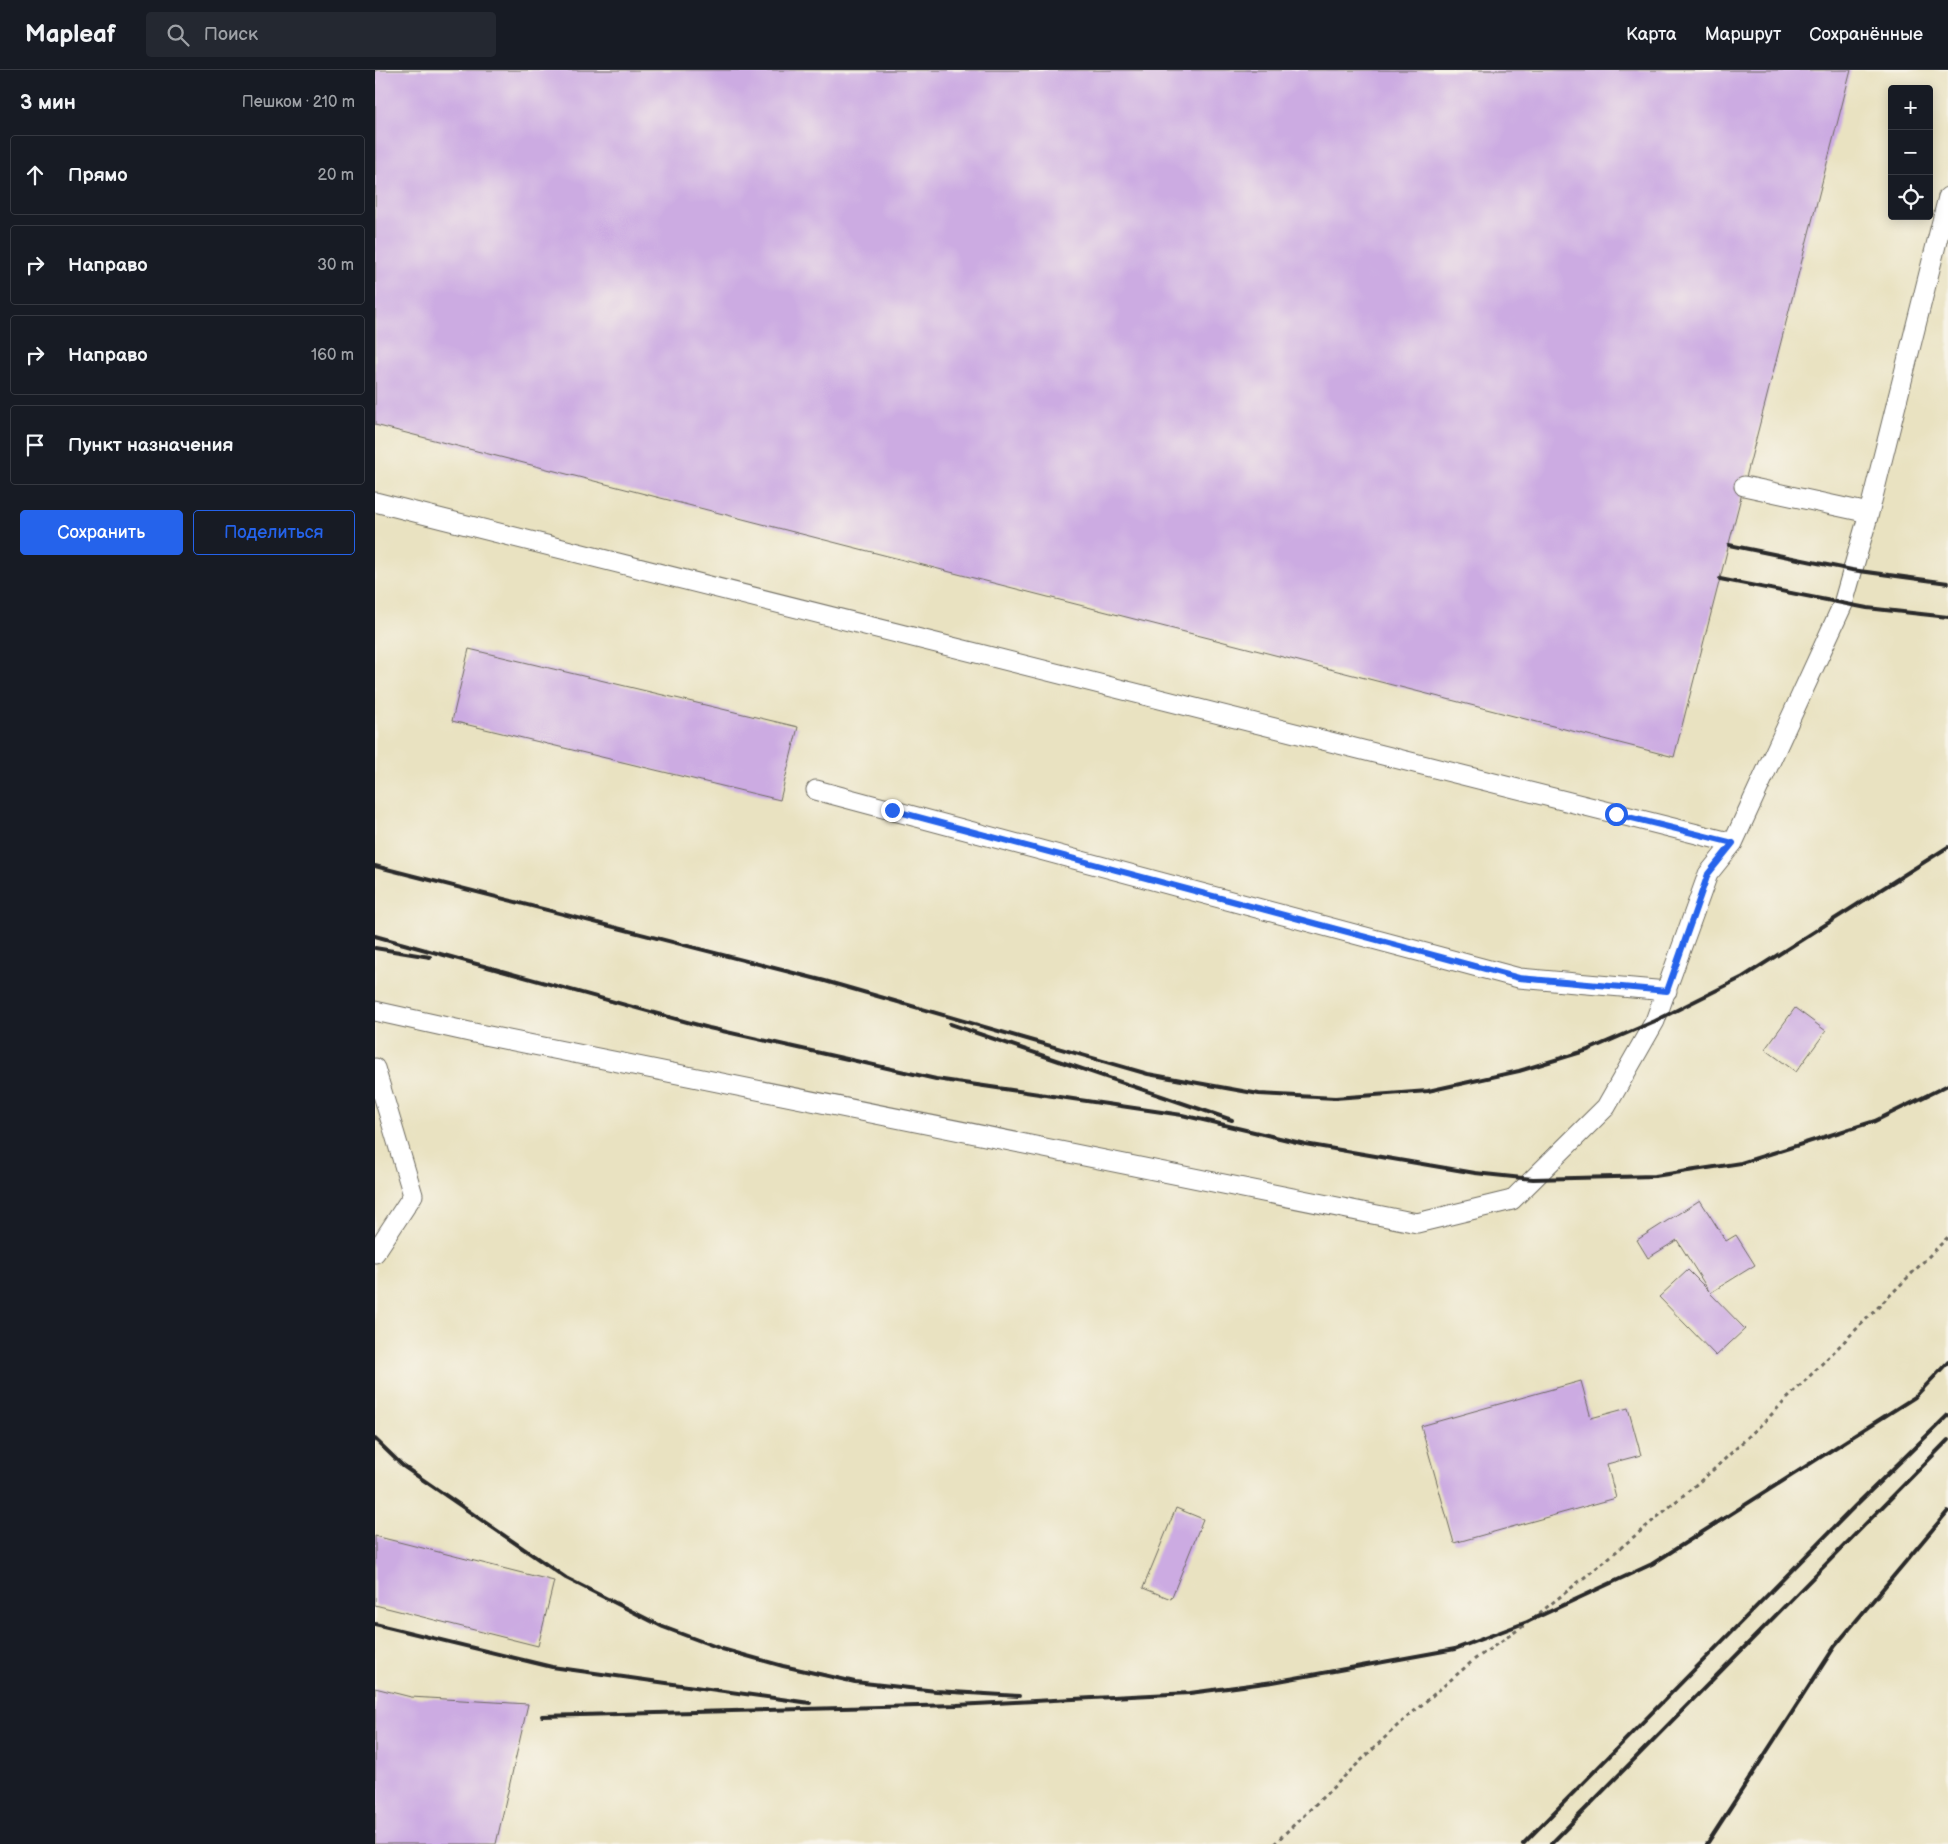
<!DOCTYPE html>
<html lang="ru">
<head>
<meta charset="utf-8">
<style>
  :root { --surface:#171b24; --page:#242831; --text:#f1f3f6; --muted:#9ea1a6; --line:#363941; --accent:#2563eb }
  body { margin:0; font-family:"Balsamiq Sans",sans-serif; background:var(--page); color:var(--text) }
  .controls { position:absolute; right:15px; top:15px; display:grid; overflow:hidden; border-radius:5px; box-shadow:0 2px 12px #0003 }
  .controls button { width:45px; height:45px; display:grid; place-items:center; padding:0; border:0; border-bottom:1px solid var(--line); background:var(--surface); color:var(--text); font:25px sans-serif }
  .stop { position:absolute; width:15px; height:15px; margin:-11px; border:4px solid #2563eb; border-radius:50%; background:#fff }
  .stop.end { background:#2563eb; border-color:#fff; box-shadow:0 1px 5px #0008 }
  .list { margin:0; padding:0; list-style:none }
  h2 { display:flex; justify-content:space-between; align-items:center; height:65px; margin:0; padding:0 20px; font-size:21px }
  h2 small { font-size:16px; font-weight:400; color:var(--muted) }
  .list li { display:grid; grid-template-columns:32px 1fr auto; gap:15px; align-items:center; box-sizing:border-box; height:80px; margin:0 10px 10px; padding:0 10px; border:1px solid var(--line); border-radius:5px }
  .list b { display:block; font-size:19px; white-space:nowrap }
  .list em { font-size:16px; font-style:normal; color:var(--muted) }
  .actions { display:flex; gap:10px; padding:15px 20px }
  .actions a { flex:1; padding:11px 0; border:1px solid var(--accent); border-radius:5px; text-align:center; font-size:18px; color:var(--accent) }
  .actions .main { background:var(--accent); color:#fff }
  .icon { flex:none; width:28px; height:28px; fill:none; stroke:currentColor; stroke-width:2; stroke-linecap:round; stroke-linejoin:round }
  .map { position:relative; flex:none; width:1573px; height:1774px; overflow:hidden }
  header { display:flex; align-items:center; gap:30px; box-sizing:border-box; height:70px; padding:0 25px; background:var(--surface); border-bottom:1px solid var(--line) }
  header strong { font-size:24px }
  nav { display:flex; gap:28px; margin-inline-start:auto; font-size:18px }
  .search { width:350px; height:45px; background:var(--page); display:flex; align-items:center; gap:12px; box-sizing:border-box; padding:0 18px; border-radius:5px; color:var(--muted); font-size:19px }
  main { display:flex }
  aside { flex:1; background:var(--surface) }
  .map>svg:first-child { display:block }
</style>
</head>
<body>
<header>
<strong>Mapleaf</strong>
<div class="search"><svg class="icon" aria-label="search" viewBox="0 0 24 24"><circle cx="10" cy="10" r="6"/><path d="M15 15l6 6"/></svg>Поиск</div>
<nav><a>Карта</a><a>Маршрут</a><a>Сохранённые</a></nav>
</header>
<main>
<aside>
<h2>3 мин<small>Пешком · 210 m</small></h2>
<ul class="list">
<li><svg class="icon" aria-label="ahead" viewBox="0 0 24 24"><path d="M12 20V5M6 11l6-6 6 6"/></svg><div><b>Прямо</b></div><em>20 m</em></li>
<li><svg class="icon" aria-label="right" viewBox="0 0 24 24"><path d="M7 20v-9h11M14 6l5 5-5 5"/></svg><div><b>Направо</b></div><em>30 m</em></li>
<li><svg class="icon" aria-label="right" viewBox="0 0 24 24"><path d="M7 20v-9h11M14 6l5 5-5 5"/></svg><div><b>Направо</b></div><em>160 m</em></li>
<li><svg class="icon" aria-label="arrive" viewBox="0 0 24 24"><path d="M6 21V4h12l-3 4 3 4H6"/></svg><div><b>Пункт назначения</b></div></li>
</ul>
<div class="actions"><a class="main">Сохранить</a><a>Поделиться</a></div>
</aside>
<div class="map">
<svg width="1573" height="1774" viewBox="0 0 1573 1774">
  <rect width="100%" height="100%" fill="#f7f3e8"/>
  <filter id="ink" filterUnits="userSpaceOnUse"><feTurbulence type="fractalNoise" baseFrequency=".02" numOctaves="2"/><feDisplacementMap in="SourceGraphic" scale="10" xChannelSelector="R" yChannelSelector="G"/><feConvolveMatrix kernelMatrix="1 2 1 2 8 2 1 2 1" color-interpolation-filters="sRGB"/></filter>
  <filter id="wash" filterUnits="userSpaceOnUse"><feTurbulence type="fractalNoise" baseFrequency=".0096" numOctaves="4" result="noise"/><feDisplacementMap in="SourceGraphic" scale="20" xChannelSelector="R" yChannelSelector="G"/><feGaussianBlur stdDeviation="1.12" result="paint"/><feColorMatrix in="noise" values="0 0 0 0 0 0 0 0 0 0 0 0 0 0 0 0 0 1.4 0 .05"/><feComposite in="paint" operator="in"/></filter>
  <g filter="url(#wash)">
    <rect width="100%" height="100%" fill="#e9e2c1"/>
    <g id="blocks">
      <path fill="#ccabe2" d="M 0,0 L 1476,0 L 1299,687 L 0,355 Z
        M 94,579 L 423,657 L 405,730 L 77,651 Z
        M 1420,938 L 1451,961 L 1421,1002 L 1390,979 Z
        M 1325,1130 L 1351,1171 L 1361,1165 L 1380,1195 L 1335,1223 L 1370,1259 L 1341,1286 L 1284,1227 L 1313,1200 L 1334,1221 L 1302,1170 L 1273,1188 L 1262,1170 Z
        M 1206,1311 L 1216,1348 L 1253,1338 L 1266,1385 L 1232,1394 L 1241,1428 L 1079,1473 L 1046,1356 Z
        M 801,1438 L 828,1449 L 796,1529 L 768,1518 Z
        M 0,1466 L 179,1511 L 163,1576 L 0,1535 Z
        M 0,1618 L 36,1627 L 153,1634 L 121,1774 L 0,1774 Z"/>
    </g>
  </g>
  <g filter="url(#ink)">
    <use href="#blocks" fill-opacity="0" stroke="#6e6b60" stroke-width="1"/>
    <g fill="none" stroke-linecap="round" stroke-linejoin="round">
      <g stroke="#6e6b60" stroke-width="21">
        <path id="lane" d="M 1369,416 L 1494,443
          M 0,432 L 1358,773
          M 441,720 L 1144,908 L 1292,921
          M 0,941 L 99,963 L 1042,1153 L 1137,1130 L 1231,1037 L 1280,951 L 1333,804 L 1358,773 L 1468,534 L 1494,443 L 1573,127
          M 0,998 L 38,1125 L 0,1183"/>
      </g>
      <path stroke="#6e6b60" stroke-width="3" stroke-dasharray="4 4" stroke-linecap="butt" d="M 899,1774 L 1022,1656 L 1100,1589 L 1147,1557 L 1230,1491 L 1336,1402 L 1391,1350 L 1573,1167"/>
      <use href="#lane" stroke="#fff" stroke-width="19"/>
      <path stroke="#2b2b2b" stroke-width="4" d="M 1354,475 L 1477,500 L 1573,513
        M 1345,509 L 1492,538 L 1573,547
        M 0,796 L 450,911 L 773,1004 L 884,1024 L 960,1028 L 1053,1021 L 1144,1001 L 1213,980 L 1280,951 L 1368,907 L 1573,777
        M 0,866 L 334,958 L 561,1009 L 807,1045 L 930,1074 L 1100,1103 L 1158,1109 L 1280,1106 L 1366,1093 L 1500,1051 L 1573,1015
        M 0,878 L 55,887
        M 575,954 L 857,1050
        M 0,1369 L 28,1396 L 191,1508 L 288,1557 L 347,1579 L 408,1596 L 480,1612 L 561,1621 L 644,1626
        M 0,1554 L 177,1597 L 435,1633
        M 167,1646 L 582,1635 L 815,1623 L 898,1612 L 1080,1579 L 1152,1552 L 1277,1494 L 1540,1327 L 1573,1292
        M 1148,1774 L 1479,1437 L 1573,1345
        M 1176,1774 L 1573,1370
        M 1332,1774 L 1460,1576 L 1573,1441"/>
    </g>
  </g>
  <g fill="none" stroke-linecap="round" stroke-linejoin="round" filter="url(#ink)">
    <path stroke="#2563eb" stroke-width="6" d="M 517,740 L 1144,908 L 1292,921 L 1333,804 L 1358,773 L 1241,744"/>
  </g>
</svg>
<div class="controls">
<button>+</button>
<button>−</button>
<button><svg class="icon" aria-label="locate" viewBox="0 0 24 24"><circle cx="12" cy="12" r="6"/><path d="M12 2v4M12 18v4M2 12h4M18 12h4"/></svg></button>
</div>
<div class="stop" style="left:1241px;top:744px"></div>
<div class="stop end" style="left:517px;top:740px"></div>
</div>
</main>
</body>
</html>
